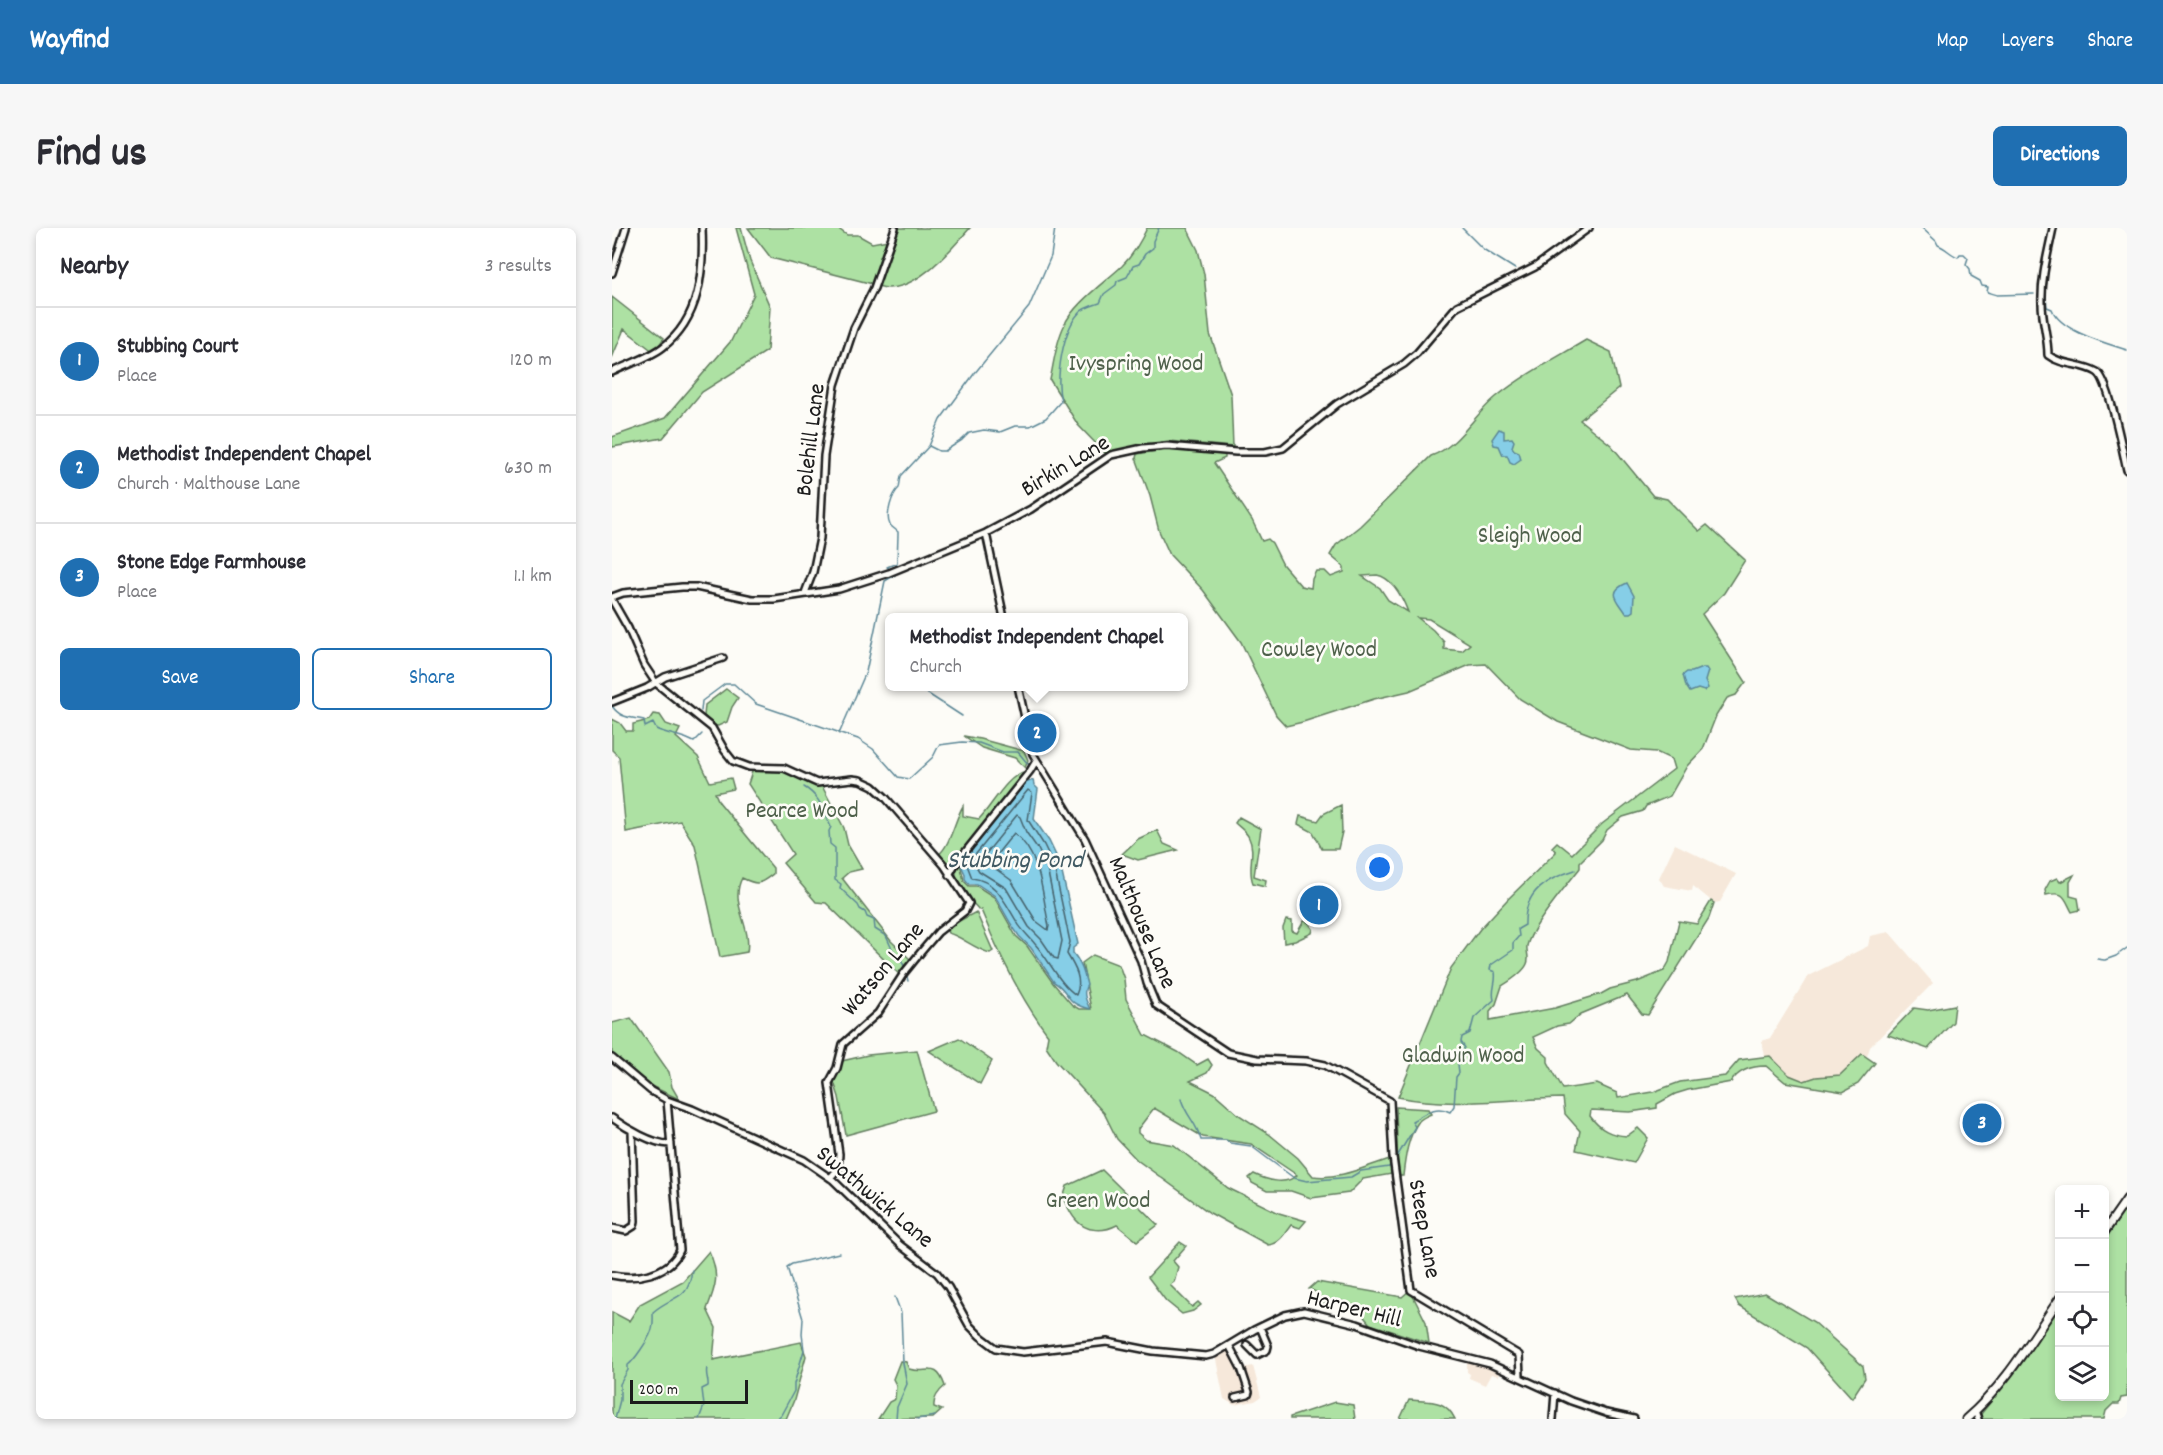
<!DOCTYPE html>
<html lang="en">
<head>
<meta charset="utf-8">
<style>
  :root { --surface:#fff; --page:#f7f7f7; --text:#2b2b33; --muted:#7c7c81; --line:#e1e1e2; --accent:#1f6fb2 }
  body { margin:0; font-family:Dekko,sans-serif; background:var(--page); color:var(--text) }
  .controls { position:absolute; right:18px; bottom:18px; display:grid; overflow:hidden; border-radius:9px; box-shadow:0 3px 9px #0003 }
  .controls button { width:54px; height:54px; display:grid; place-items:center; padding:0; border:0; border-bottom:2px solid var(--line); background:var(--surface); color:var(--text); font:30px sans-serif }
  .scale { position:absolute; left:18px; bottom:15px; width:118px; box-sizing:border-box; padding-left:6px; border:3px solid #1c1c1c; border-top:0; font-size:16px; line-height:21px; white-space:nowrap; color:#1c1c1c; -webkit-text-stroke:4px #fdfcf7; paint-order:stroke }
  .you { position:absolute; left:768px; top:640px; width:21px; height:21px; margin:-15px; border:4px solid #fff; border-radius:50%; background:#1a73e8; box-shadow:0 0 0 9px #1a73e833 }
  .badge { display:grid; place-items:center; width:39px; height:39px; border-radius:50%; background:var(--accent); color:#fff; font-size:20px; font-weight:700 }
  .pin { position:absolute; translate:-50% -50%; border:3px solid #fff; box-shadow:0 2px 6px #0006 }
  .popup { position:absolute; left:273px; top:385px; width:303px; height:78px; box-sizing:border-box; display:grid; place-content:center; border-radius:9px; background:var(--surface); filter:drop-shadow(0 2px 4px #0005); font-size:20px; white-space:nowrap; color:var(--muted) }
  .popup b { font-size:22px; color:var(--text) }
  .popup::after { content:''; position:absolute; left:50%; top:100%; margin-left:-12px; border:12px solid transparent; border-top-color:var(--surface) }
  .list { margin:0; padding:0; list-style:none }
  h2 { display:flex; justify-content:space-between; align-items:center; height:78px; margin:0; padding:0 24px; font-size:26px }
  h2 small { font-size:20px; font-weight:400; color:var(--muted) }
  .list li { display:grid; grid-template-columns:39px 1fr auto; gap:18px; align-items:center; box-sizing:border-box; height:108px; padding:0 24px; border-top:2px solid var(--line) }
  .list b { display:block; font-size:22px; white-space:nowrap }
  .list p { margin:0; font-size:20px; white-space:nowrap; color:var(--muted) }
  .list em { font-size:20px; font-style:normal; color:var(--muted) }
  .actions { display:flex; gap:12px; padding:18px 24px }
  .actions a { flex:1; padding:14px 0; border:2px solid var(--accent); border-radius:9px; text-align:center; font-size:21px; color:var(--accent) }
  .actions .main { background:var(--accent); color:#fff }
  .icon { flex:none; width:33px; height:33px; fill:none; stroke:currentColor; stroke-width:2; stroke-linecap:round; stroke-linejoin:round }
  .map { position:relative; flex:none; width:1515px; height:1191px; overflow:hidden; border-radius:9px }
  header { display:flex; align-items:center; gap:36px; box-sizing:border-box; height:84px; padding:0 30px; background:var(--accent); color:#fff }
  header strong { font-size:28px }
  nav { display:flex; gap:33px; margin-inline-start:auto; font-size:21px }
  .intro { display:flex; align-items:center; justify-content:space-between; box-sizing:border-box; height:144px; padding:0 36px }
  h1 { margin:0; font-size:42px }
  .button { padding:15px 27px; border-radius:9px; background:var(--accent); color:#fff; font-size:21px; font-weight:700 }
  main { display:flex; gap:36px; padding:0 36px }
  aside { flex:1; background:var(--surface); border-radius:9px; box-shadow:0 3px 9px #0003 }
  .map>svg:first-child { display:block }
</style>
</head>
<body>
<header>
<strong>Wayfind</strong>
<nav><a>Map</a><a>Layers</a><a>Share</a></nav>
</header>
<div class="intro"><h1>Find us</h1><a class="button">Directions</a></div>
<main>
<aside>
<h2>Nearby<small>3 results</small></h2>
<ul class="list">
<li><span class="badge">1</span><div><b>Stubbing Court</b><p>Place</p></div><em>120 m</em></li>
<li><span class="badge">2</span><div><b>Methodist Independent Chapel</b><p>Church · Malthouse Lane</p></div><em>630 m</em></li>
<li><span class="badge">3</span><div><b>Stone Edge Farmhouse</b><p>Place</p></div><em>1.1 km</em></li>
</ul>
<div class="actions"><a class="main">Save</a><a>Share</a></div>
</aside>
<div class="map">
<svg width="1515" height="1191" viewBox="0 0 1515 1191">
  <rect width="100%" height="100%" fill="#fdfcf7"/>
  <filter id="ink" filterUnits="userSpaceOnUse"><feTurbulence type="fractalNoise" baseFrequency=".0167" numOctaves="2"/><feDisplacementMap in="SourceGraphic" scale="12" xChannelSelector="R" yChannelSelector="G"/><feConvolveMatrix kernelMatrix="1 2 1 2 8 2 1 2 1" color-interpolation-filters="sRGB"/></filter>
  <g filter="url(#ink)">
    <path fill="#f6e8da" d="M 1063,616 L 1124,646 L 1108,674 L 1102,675 L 1081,658 L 1080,663 L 1052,658 L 1047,650 Z
      M 1277,704 L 1321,755 L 1258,819 L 1255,828 L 1250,826 L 1228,847 L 1204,849 L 1192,853 L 1177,847 L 1158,828 L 1153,828 L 1150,813 L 1158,810 L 1196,748 L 1256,718 L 1258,708 Z
      M 616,1120 L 631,1140 L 641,1138 L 649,1169 L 643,1173 L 622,1177 L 612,1171 L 603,1127 Z
      M 855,1131 L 888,1143 L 886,1148 L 879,1146 L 873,1157 L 857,1150 L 858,1146 L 855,1144 Z"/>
    <path fill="#ade1a3" stroke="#647e60" stroke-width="1.5" fill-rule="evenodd" d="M 124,0 L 129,0 L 138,33 L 158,79 L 155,123 L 90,164 L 51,210 L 0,219 L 0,209 L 53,190 L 119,113 L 142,66 Z
      M 136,0 L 225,0 L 235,7 L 246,7 L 260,15 L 276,12 L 261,56 L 159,30 Z
      M 286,0 L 358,0 C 339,22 299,70 266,58 Z
      M 535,0 L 575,0 L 586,22 L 592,46 L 598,106 L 619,167 L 621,219 L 556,213 L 493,225 L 466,197 L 438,152 C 442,134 444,114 452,98 C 460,77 493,54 510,38 C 521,27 528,15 535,0 Z
      M 0,69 L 52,110 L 42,124 L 12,101 L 0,130 Z
      M 974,112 L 999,124 L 1007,160 L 968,192 L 999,217 L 1041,268 L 1055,271 L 1087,303 L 1095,297 L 1133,332 L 1112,365 L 1090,386 L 1134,454 L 1124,467 L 1115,470 L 1104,488 L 1091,521 L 1075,538 L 1058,568 L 1034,578 L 1031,583 L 1011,589 L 995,602 L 990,612 L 968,634 L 968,640 C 955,657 919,699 915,718 C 914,724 918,730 915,736 C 911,745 898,753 890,758 L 884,776 L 878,783 L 878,792 L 943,780 L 989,766 L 998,761 L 1025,754 L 1052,743 L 1057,734 L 1067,693 L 1085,696 L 1099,673 L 1102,675 L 1097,690 L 1036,787 L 1030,786 L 1015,767 L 969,786 L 957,796 L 945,798 L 921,809 L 926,820 L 936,829 L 936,834 L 951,861 L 985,856 L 1005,865 L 1006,870 L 1041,864 L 1068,854 L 1113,848 L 1127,832 L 1158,828 L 1177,847 L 1192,853 L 1204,849 L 1228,847 L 1250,826 L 1263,835 L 1246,856 L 1231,864 L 1173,854 L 1154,838 C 1140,838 1127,842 1119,854 L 1076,862 L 1063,866 L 1045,876 L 1045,880 L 1018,884 L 979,882 L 978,888 C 988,902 999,907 1015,908 L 1026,900 L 1036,910 L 1022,935 L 964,922 L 968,903 L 953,886 L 951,870 C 898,871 838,880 786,869 L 839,740 L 868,701 L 895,672 L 944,624 L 940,619 L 945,614 L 960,626 L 990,596 L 1062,541 L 1059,531 L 1044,524 L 1019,522 L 946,494 L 908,471 L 874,436 L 858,437 L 797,463 L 762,471 L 691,494 L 674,498 L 664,487 L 629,414 L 591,362 L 558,327 L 547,303 L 538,268 L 524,230 L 525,226 L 559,221 L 613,227 L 613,230 L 602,235 L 640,292 L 650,313 L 656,311 L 660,315 L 671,337 L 689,358 L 699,360 L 700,351 L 704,343 L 713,343 L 719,349 L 732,344 L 732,339 L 718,327 L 724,317 L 748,298 L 819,228 C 848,217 860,189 884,169 C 911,147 944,130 974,112 ZM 765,347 C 781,350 791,371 796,384 L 776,372 L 768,360 L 750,348 ZM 806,390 L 817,391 L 858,416 L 850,423 L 832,421 L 832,414 L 821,402 Z
      M 114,461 L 126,470 L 120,479 L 115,494 L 106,498 L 100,497 L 92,488 L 93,477 Z
      M 41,486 L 48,487 L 54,496 L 68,501 L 64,509 L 86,529 L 98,554 L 119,550 L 122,561 L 103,565 L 107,574 L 161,640 L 161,646 C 148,656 146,658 130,650 C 117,675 140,698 135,724 L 108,729 L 83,617 L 68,593 L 14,604 L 7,529 L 0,522 L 0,491 L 8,495 L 14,503 L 21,503 L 21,496 L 37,492 Z
      M 352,508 L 368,511 L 412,523 L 416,532 L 413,540 L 403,530 L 370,520 Z
      M 141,541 L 173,543 L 210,558 L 232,600 L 236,617 L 250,641 L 237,644 L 230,650 L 279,713 L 299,732 L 288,747 L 214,675 L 204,674 L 171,635 L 181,626 L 136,556 Z
      M 414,543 L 414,547 L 342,635 L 333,636 L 327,626 C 338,618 343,591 351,578 L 351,588 L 367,591 C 381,577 393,549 414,543 Z
      M 729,577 L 730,604 L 726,621 L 710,621 L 701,604 L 686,596 L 688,588 L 706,593 L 711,586 Z
      M 627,589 L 649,601 L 642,648 L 654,652 L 653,658 L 641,655 C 635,641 644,624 637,610 C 635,604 627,599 623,595 Z
      M 545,602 L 552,616 L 566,622 L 526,632 L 510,626 L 526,611 Z
      M 348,635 L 352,653 L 357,658 L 365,658 L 382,669 L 404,708 L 415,718 L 441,755 L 460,777 L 467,781 L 479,781 L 470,735 L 481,727 L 507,737 L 512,751 L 514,771 L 533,807 L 566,824 L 585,837 L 596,831 L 600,837 L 595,845 L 578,853 L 602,865 L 627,887 L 657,906 L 686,930 L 701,948 C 727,952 754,938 778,931 L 780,946 L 751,951 L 737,965 L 699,970 L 679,963 L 655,963 L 640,955 L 637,950 L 642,946 C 654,952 674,958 685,947 L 639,916 L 591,909 L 542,880 L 526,901 L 526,905 L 534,912 L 562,917 L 616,960 L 667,985 L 694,993 L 688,1000 L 679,997 C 673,1005 667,1016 656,1017 L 598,985 L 525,932 L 505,911 L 492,885 L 444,833 L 434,818 L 436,807 C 408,770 386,724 369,682 L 367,682 C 356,669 335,652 348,635 Z
      M 1462,647 L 1458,654 L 1458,668 L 1466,670 L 1468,682 L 1460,684 C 1452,669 1453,663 1434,667 L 1433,662 L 1438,653 L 1445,650 L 1448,654 Z
      M 364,684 L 381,723 L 378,725 C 361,720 349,708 336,705 L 334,700 Z
      M 674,692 L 680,693 L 680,703 L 685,705 L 692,693 L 696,694 L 701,701 L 700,705 L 683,713 L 672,715 L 671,700 Z
      M 1343,777 L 1341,794 L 1316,821 L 1276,807 L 1302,780 L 1316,782 Z
      M 19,790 L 57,844 L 60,859 L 67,871 L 37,857 L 0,825 L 0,795 Z
      M 347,810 L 380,833 L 368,856 L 317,823 Z
      M 305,822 L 322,883 L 234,907 L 227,869 L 222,854 L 230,833 L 256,827 Z
      M 784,879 L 816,881 L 819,886 C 815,888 810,890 807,893 C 796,908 793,930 791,948 L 786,948 Z
      M 490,942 L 546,997 L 525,1013 L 505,997 C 492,1004 474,1004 464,992 C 458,986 455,976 451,970 L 455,958 Z
      M 1515,978 L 1515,1169 L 1509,1170 L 1507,1176 L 1501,1176 L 1494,1183 L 1492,1191 L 1369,1191 L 1369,1186 L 1403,1143 L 1447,1079 L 1448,1168 L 1492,1168 L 1493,1012 Z
      M 568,1014 L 574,1018 L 561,1033 L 566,1039 L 562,1054 L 558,1057 L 580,1079 L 586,1074 L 589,1077 L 581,1083 L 570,1086 L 554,1073 L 536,1049 Z
      M 97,1023 C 108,1047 104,1058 95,1081 L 104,1100 L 101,1132 L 189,1114 L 194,1128 L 182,1172 L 174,1191 L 0,1191 L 0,1084 L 17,1093 L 28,1076 L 71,1053 Z
      M 705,1054 L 790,1069 L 797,1063 L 799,1064 L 814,1094 L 817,1115 L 758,1096 L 743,1078 L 729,1073 L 710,1076 L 704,1064 L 697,1061 Z
      M 1153,1065 L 1202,1094 L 1251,1138 L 1253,1150 L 1240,1170 L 1195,1120 L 1127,1078 L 1123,1071 Z
      M 288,1133 L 294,1134 L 297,1141 C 315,1147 324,1132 333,1158 C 327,1163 321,1171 322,1179 L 330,1182 L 321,1190 L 266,1191 L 277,1174 L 283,1171 L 284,1157 L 281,1151 Z
      M 797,1172 C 817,1174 833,1170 843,1191 L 788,1191 Z
      M 723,1174 L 741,1177 L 743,1191 L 678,1191 L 678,1189 Z"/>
    <path fill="#86cee7" stroke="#5c8796" stroke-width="1.5" d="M 887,201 L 892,203 L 892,211 L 900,210 L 902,213 L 900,219 L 902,222 L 907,224 L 909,231 L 902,236 L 898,234 L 895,227 L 891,227 L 887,218 L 882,217 L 880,211 Z
      M 1015,355 L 1022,368 L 1021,383 L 1018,385 L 1014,385 C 1006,372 994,364 1015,355 Z
      M 1090,440 L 1094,440 L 1096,443 L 1093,453 L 1096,460 L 1092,463 L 1086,461 L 1078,464 L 1074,458 L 1071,447 L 1075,444 L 1080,444 Z
      M 421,552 L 422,557 L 426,561 L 422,591 L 437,613 L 448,636 L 466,716 L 461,720 L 461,725 C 469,734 472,745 475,757 C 470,764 474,773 478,781 C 451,775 460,765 442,754 L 419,720 L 407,708 L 399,696 L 383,668 L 365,656 L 357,656 L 353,651 L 353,646 L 348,635 L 413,555 Z"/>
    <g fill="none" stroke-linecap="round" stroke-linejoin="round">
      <path stroke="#46636d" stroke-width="1.5" d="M 416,562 L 420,565 L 416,592 L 432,617 L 442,638 L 458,714 L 455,726 C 463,739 471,752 464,767 C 447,756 437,731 423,716 C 417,708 410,703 405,694 C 393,675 385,653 360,650 L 355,637 Z
        M 405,587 L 408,589 L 414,604 L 426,621 L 435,640 L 450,713 L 446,731 L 442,730 L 429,711 L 417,699 L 394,660 L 367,643 L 364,638 Z
        M 402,605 C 430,627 430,667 437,698 L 436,702 L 424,693 L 399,652 L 377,636 Z"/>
      <path stroke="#5c8796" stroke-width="1.5" d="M 850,0 L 871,21 L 903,41
        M 1310,0 L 1324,13 L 1326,17 C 1334,20 1338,26 1346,29 L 1348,26 L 1352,26 L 1356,30 L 1354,36 L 1358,41 L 1359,48 L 1368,53 L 1370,58 L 1376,59 L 1375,64 L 1385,67 L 1422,66
        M 1434,69 L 1435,79 L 1440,81 C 1448,103 1493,115 1515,122
        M 317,218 L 327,223 L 333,223 L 350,212 L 357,205 L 372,202 L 388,204 L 403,198 L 418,198 L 434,190 L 449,173 C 443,149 451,102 467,85 C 471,80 482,77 488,75 L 492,66 L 504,57 L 505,53 L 515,49 L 521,38 L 527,36 L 533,26 L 541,20 L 541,13 L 547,0
        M 278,341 L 275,339 L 285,335 L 286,307 L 286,304 C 285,303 279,298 278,297 C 273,288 280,266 287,260 L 289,248 L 317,218 L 328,192 L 362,146 L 417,79 L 439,28 L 443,0
        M 304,458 L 350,488
        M 403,458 L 414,510
        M 410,458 L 411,466
        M 0,478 C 9,491 18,489 32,492 L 33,499 L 41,495 L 44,501 C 57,507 70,507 82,514 L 90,506
        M 89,483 L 90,473 L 113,456 L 122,456 L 144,476 L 246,511 L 261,521 L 286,549 L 297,551 L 321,529 L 327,517 L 350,514 L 367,515 L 391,524 L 406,524 L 416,536 L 421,534
        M 415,485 L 419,500
        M 227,506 L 254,444 L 273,353 L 283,347 L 281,345
        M 192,559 C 209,569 211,583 219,599 L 217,603 L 218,616 L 223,620 L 223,652 L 229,656 L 228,660 L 246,677 L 248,681 L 253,684 L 255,689 L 262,692 L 263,701 L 274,708 L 280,721 L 288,729 L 292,738
        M 1485,731 L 1492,732
        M 1493,732 L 1504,728 L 1515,720
        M 294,745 L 296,753
        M 569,871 C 575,890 584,893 589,912 L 614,912 L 618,915 L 639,918 L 682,950 L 695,953 L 739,949 L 749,943 L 777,939 L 779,936
        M 783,932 L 803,899 L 800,893 C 813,886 823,876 838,884 L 842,878 L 844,849 L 847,845 L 845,827 L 853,820 L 849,814 L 850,809 L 858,805 L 862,790 L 882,772 C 879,761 885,755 883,744 L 878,742 L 879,737 L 901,722 L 901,715 L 907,708 L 906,701 L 913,697 C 912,663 934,651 963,642
        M 283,1069 L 289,1085 L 291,1135 L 295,1156 L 285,1179 L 284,1191
        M 3,1191 L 8,1172 L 8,1156 L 16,1142 L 16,1137 C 22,1133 36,1112 39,1104 C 42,1098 41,1090 41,1084 C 61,1066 76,1074 80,1042
        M 87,1191 L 92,1178 L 90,1161 L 96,1158 C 97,1152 93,1147 95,1140
        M 164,1191 L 169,1187 L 182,1163 L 182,1156 L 192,1122 L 190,1106 L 191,1091 L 175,1039 L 180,1036 L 227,1025
        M 305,1191 L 323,1188"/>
      <g stroke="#1c1c1c" stroke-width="10">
        <path id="minor" d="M 1441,0 C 1436,25 1429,50 1430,75 C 1430,93 1436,109 1436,127 C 1450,138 1470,135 1485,144 C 1497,151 1511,225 1515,242
          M 0,45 L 14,0
          M 0,144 C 16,136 37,130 51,119 C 88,91 92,43 90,0
          M 374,305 L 392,390
          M 193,365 L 201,344 L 208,310 L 212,228 L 223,157 L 242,100 L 262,60 L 283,0
          M 0,369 L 11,365 L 70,359 L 84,359 L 140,371 L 162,371 L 227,361 L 277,345 L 374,305 L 419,281 L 499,227 L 531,220 L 555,218 L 624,224 L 653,224 L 671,220 L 725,176 L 792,136 L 805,125 L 845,78 L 923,39 L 977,0
          M 0,372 L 16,400 L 32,437 L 44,455 L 100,500 L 113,523 L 121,533 L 137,539 L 172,540 L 205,555 L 240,551 L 248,552 L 261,558 L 273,569 L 332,637 L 357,675 L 353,683 L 326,704 L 309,724 L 292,745 L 266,785 L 231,816 L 225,840 L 217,855 L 227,926 L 226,941 L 218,950
          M 406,458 L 421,526 L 473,611 L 529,733 L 535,755 L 544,777 L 616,825 L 645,831 L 694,833 L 713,837 L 778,873 L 781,929 L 799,1062 L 907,1127 L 908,1148
          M 0,474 L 35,460 L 53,449 L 111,430
          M 337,647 L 342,638 L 418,543 L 424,533
          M 0,830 L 39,863 L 55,872 L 80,881 L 192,932 L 221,952 L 288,1017 L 325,1045 L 336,1059 L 357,1097 L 368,1108 L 384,1120 L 411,1124 L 495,1114 L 541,1123 L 594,1128 L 602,1126 L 642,1102 L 673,1087 L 692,1083 L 745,1096 L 807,1118 L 878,1136 L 959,1173 L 994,1185 L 1022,1191
          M 0,890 C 14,900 42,917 59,916
          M 0,1000 L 14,1003 L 22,998 L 23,993 L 20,903
          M 0,1047 C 23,1052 57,1047 68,1022 L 55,872
          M 617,1117 L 629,1140 L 637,1164 L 636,1167 L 623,1170
          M 635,1117 L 645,1127 L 655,1122 L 656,1118 L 648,1099
          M 1363,1183 L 1366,1191
          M 941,1191 L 943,1165"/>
      </g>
      <g stroke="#1c1c1c" stroke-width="11">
        <path id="major" d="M 1492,1004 L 1515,971
          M 1354,1191 C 1393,1158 1419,1112 1448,1070"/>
      </g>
      <use href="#minor" stroke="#fdfcf7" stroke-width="5"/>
      <use href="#major" stroke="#fdfcf7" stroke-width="7"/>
    </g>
  </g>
  <g text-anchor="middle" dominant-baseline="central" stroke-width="5" stroke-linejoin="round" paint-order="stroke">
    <g font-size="24" fill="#4f614b" stroke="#fdfcf7">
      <text x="524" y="137">Ivyspring Wood</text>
      <text x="918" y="309">Sleigh Wood</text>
      <text x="707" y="423">Cowley Wood</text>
      <text x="190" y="584">Pearce Wood</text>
      <text x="851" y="829">Gladwin Wood</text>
      <text x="486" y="974">Green Wood</text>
    </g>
    <g font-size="24" fill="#1c1c1c" stroke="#fdfcf7">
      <text transform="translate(200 212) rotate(-83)">Bolehill Lane</text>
      <text transform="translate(454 239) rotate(-31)">Birkin Lane</text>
      <text transform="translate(529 695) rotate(67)">Malthouse Lane</text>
      <text transform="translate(272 742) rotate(-50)">Watson Lane</text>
      <text transform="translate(262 970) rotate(40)">Swathwick Lane</text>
      <text transform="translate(811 1001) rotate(80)">Steep Lane</text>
      <text transform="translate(742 1082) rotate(14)">Harper Hill</text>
    </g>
    <g font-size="26" font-style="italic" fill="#415a63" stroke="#fdfcf7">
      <text x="403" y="633">Stubbing Pond</text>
    </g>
  </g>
</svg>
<div class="controls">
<button>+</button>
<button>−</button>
<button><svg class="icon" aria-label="locate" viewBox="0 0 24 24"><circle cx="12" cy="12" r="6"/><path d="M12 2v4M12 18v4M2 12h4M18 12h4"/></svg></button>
<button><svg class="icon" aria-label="layers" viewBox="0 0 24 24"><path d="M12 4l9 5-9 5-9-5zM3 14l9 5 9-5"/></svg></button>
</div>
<div class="scale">200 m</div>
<div class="you"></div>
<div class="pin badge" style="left:707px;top:677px">1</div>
<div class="pin badge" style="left:425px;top:505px">2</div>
<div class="popup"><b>Methodist Independent Chapel</b>Church</div>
<div class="pin badge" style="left:1370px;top:895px">3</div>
</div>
</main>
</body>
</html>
